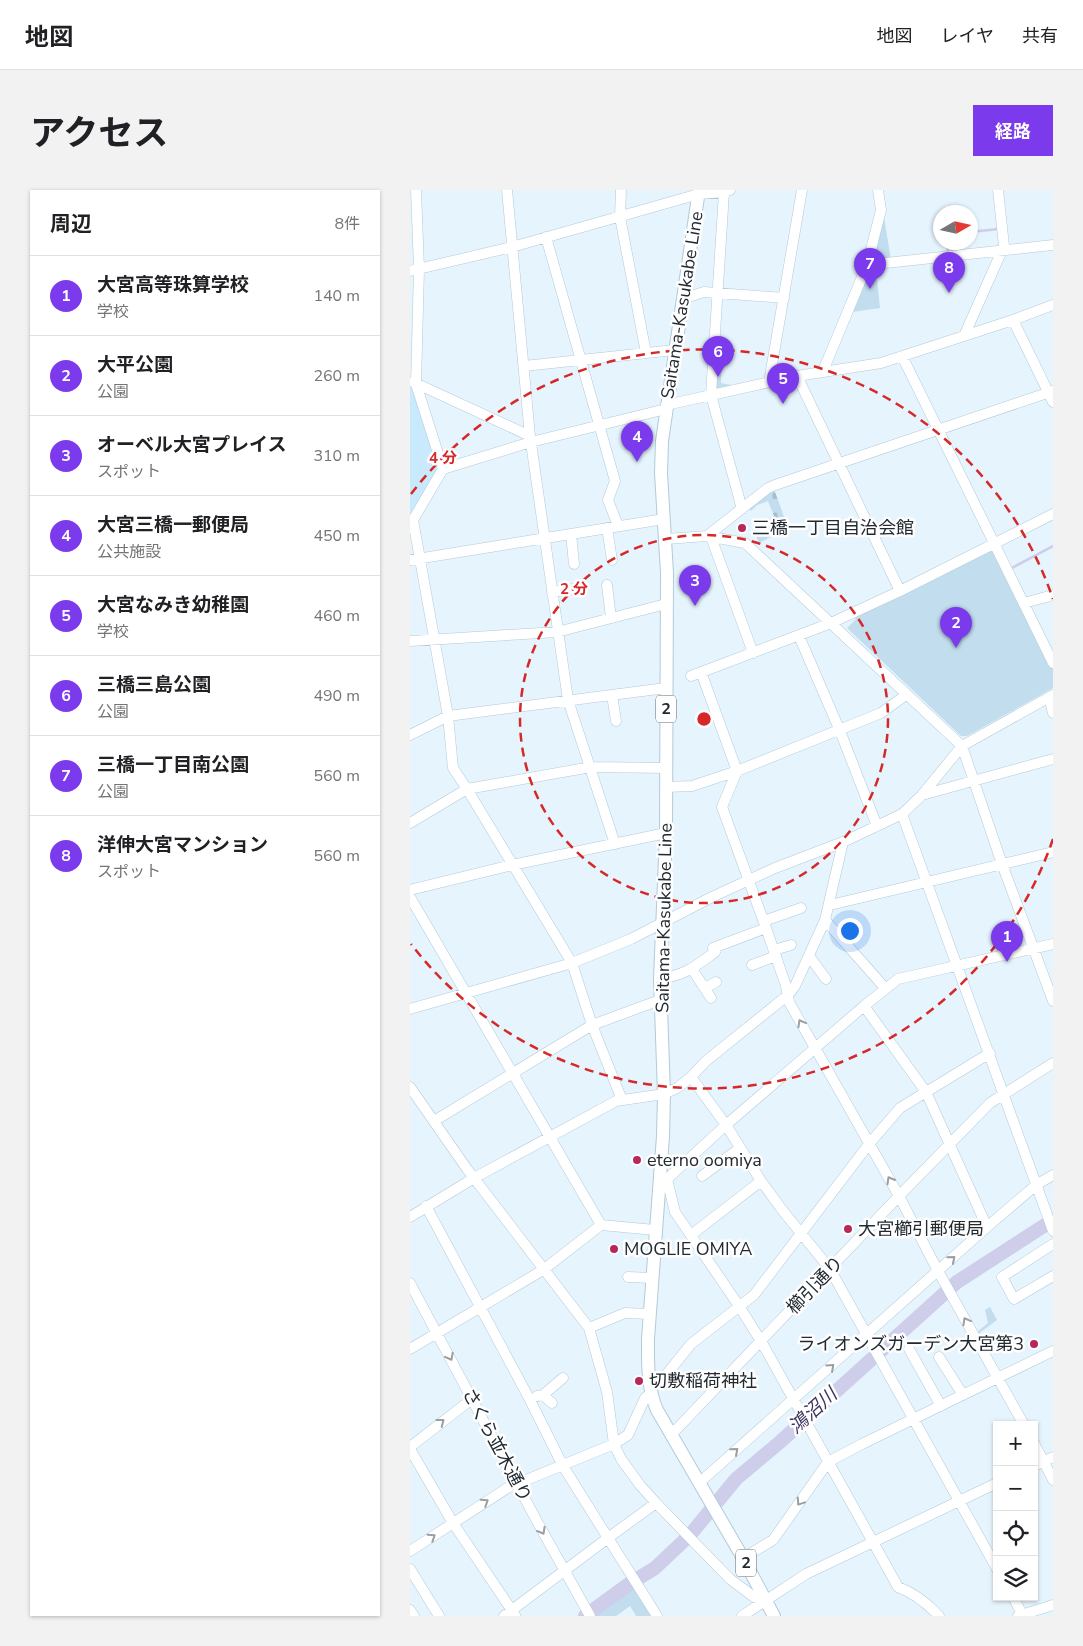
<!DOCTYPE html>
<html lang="ja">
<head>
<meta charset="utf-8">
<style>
  :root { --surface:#fff; --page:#f2f2f2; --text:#202124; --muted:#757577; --line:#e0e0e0; --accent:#7c3aed }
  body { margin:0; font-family:"Nunito Sans","Noto Sans JP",sans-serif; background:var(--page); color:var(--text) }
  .controls { position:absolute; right:15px; bottom:15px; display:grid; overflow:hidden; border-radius:0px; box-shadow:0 1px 4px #0004 }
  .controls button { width:45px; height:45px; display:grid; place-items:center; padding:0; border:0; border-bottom:1px solid var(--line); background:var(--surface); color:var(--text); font:25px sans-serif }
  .compass { position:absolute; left:523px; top:15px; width:45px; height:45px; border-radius:50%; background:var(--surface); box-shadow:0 1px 4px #0004; rotate:81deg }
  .you { position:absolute; left:439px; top:740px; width:18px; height:18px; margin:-12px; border:4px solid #fff; border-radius:50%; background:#1a73e8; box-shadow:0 0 0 8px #1a73e833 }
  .badge { display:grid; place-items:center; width:32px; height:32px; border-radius:50%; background:var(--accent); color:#fff; font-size:16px; font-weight:700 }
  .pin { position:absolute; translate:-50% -41px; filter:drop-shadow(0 1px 2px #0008) }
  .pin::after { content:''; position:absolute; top:26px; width:18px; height:15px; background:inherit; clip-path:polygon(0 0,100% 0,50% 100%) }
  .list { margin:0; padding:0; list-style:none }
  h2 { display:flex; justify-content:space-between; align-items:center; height:65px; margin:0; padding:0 20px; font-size:21px }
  h2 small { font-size:16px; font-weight:400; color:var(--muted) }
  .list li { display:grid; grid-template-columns:32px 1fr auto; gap:15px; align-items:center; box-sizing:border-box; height:80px; padding:0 20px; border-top:1px solid var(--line) }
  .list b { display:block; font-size:19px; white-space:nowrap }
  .list p { margin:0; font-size:16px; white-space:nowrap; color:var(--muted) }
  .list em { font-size:16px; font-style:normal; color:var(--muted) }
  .icon { flex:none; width:28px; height:28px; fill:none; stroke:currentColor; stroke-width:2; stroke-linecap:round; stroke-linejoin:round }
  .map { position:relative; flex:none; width:643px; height:1426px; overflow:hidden; border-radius:0px }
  header { display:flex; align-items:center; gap:30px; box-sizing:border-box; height:70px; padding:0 25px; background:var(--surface); border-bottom:1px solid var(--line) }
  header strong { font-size:24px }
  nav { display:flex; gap:28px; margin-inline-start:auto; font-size:18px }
  .intro { display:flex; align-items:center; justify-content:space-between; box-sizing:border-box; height:120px; padding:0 30px }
  h1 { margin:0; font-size:35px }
  .button { padding:12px 22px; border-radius:0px; background:var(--accent); color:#fff; font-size:18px; font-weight:700 }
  main { display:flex; gap:30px; padding:0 30px }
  aside { flex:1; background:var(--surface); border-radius:0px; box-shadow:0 1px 4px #0004 }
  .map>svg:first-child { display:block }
</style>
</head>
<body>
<header>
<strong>地図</strong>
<nav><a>地図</a><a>レイヤ</a><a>共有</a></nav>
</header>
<div class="intro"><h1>アクセス</h1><a class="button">経路</a></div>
<main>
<aside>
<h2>周辺<small>8件</small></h2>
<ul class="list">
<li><span class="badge">1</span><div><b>大宮高等珠算学校</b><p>学校</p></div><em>140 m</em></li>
<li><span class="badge">2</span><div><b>大平公園</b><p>公園</p></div><em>260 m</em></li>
<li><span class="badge">3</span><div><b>オーベル大宮プレイス</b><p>スポット</p></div><em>310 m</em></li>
<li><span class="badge">4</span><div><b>大宮三橋一郵便局</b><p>公共施設</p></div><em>450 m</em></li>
<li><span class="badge">5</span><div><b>大宮なみき幼稚園</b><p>学校</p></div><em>460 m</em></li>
<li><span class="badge">6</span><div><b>三橋三島公園</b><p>公園</p></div><em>490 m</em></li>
<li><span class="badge">7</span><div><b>三橋一丁目南公園</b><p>公園</p></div><em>560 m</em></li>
<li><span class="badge">8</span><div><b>洋伸大宮マンション</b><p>スポット</p></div><em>560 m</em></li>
</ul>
</aside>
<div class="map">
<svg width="643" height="1426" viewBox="0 0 643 1426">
  <defs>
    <pattern id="cemetery-stones" width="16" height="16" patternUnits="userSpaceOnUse" patternTransform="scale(1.25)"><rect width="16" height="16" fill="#c1ddee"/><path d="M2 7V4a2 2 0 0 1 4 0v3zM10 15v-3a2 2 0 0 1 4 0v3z" fill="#a6becc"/></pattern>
  </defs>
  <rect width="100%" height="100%" fill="#e5f4fd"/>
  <path fill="#c9eafd" d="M 0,193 L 6,201 L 28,283 L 4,323 L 0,323 Z"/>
  <path fill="url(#cemetery-stones)" d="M 364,299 L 378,338 L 349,353 L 343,336 L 364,326 L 358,311 L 347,315 L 341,321 L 339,318 Z"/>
  <path fill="#c1ddee" d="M 473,21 L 481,70 L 461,72 Z
    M 466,80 L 470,118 L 442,122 L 458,81 Z
    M 305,180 L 311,180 L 311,193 L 330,197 L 304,202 Z
    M 584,357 L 643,479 L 643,498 L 557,546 L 551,546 L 437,438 L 446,429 L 444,426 Z
    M 580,1117 L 587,1130 L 568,1144 L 567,1142 L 578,1133 L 575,1120 Z
    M 224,1393 L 244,1426 L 226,1426 L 220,1416 L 206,1426 L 186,1426 L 185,1424 Z"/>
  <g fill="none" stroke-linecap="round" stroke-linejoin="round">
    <path stroke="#cecdea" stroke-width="2.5" d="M 560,42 L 589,39
      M 537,52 L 538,63
      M 600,379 L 643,356"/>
    <path stroke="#cecdea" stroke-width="14" d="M 175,1426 L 219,1394 L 245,1378 L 280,1345 L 326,1289 L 370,1252 L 547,1092 L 643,1030"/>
    <g stroke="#b2cad8" stroke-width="11">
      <path id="minor" d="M 6,0 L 9,79 L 6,194 L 33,279 L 3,330 L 38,526 L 43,578 L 57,599 L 162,773 L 182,835 L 212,910
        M 97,0 L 120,246 L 158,510 L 205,654
        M 211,0 L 210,27 L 236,163
        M 314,2 L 301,205 L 332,319
        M 136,47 L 205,291 L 198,310 L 208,336
        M 457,75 L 643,55
        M 0,81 L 102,57 L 289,4 L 314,2 L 320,0
        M 272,109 L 294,102 L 374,108
        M 603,130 L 643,212
        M 554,146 L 594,56 L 588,0
        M 492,166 L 643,473
        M 114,176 L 265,160
        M 413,181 L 457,75 L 471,20 L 468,0
        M 387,186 L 490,401
        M 3,192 L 120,246
        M 359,192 L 392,0
        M 256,215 L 387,186 L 471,173 L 603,130 L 643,115
        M 33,279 L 121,252 L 256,219
        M 197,338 L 202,370
        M 161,344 L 164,374
        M 297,346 L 358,298 L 365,295 L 643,201
        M 301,347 L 343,463
        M 256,349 L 297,346 L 335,353 L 552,556 L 592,674 L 643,811
        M 0,370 L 254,329
        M 197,395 L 201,428
        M 142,402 L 171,398
        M 614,413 L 643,405
        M 389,446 L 430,541 L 467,636
        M 0,451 L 147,442 L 256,414
        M 291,482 L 327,581 L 312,617 L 356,738 L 376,796 L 379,812 L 489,1006 L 528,1081 L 614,1235
        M 281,486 L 421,433 L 490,401 L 643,324
        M 202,505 L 206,531
        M 639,507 L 643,523
        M 0,545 L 38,526 L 256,498
        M 256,597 L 282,596 L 327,581 L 471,523 L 496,505
        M 512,605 L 643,569
        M 492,624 L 643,1041
        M 0,633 L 57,599 L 181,577 L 257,578
        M 0,700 L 102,675 L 256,643
        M 0,707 L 191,1035
        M 420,715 L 643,662
        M 415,730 L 475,798
        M 354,731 L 391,718
        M 364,760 L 381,755
        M 399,766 L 416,789
        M 342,775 L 366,766
        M 282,779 L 301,808
        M 250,789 C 277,784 283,778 305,762 L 303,758 L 356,738
        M 295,798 L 306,792
        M 454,816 L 516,902 L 577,1037
        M 0,819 L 162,773 L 221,749 L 302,707 L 365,678 L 433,652 L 467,636 L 492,624 L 512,605 L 552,556 L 643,505
        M 281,887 L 316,935 L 351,991 L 373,1021 L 420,1079 L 587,1379
        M 0,897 L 57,979 L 179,1138 L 197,1202 L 204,1254 L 211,1269 L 230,1295 L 246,1313 L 320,1389 L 344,1407 L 355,1411
        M 24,931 L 182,835 L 250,810
        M 292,986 L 330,958
        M 257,989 L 265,1022 L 329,1116 L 351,1151 L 488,1397 C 504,1403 518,1414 529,1426
        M 257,989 L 316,935 L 454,816 L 488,789 L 643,754
        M 16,1016 L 120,1210 L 153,1276 L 198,1348 L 246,1313
        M 0,1027 L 64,988 L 206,911 L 254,904 L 267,898 L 281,887 L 296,871 L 378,805 L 385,796 L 415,730 L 433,652
        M 281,1045 L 351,991
        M 643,1054 L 592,1087 L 604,1109 L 643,1086
        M 218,1087 L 242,1088
        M 0,1093 L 129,1335 L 180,1426
        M 179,1138 L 215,1123 L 240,1124
        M 0,1159 L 133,1080 L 191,1035 L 245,1040
        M 499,1159 L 531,1216
        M 529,1167 L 553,1205
        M 240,1197 L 252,1190 L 281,1154 L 344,1105 L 459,954 L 490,918 L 580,863
        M 133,1205 L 153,1188
        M 127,1206 L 133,1205 L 142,1213
        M 261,1245 L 489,1006 L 580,913 L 643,873
        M 624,1253 L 643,1290
        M 0,1257 L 62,1209
        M 0,1259 L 43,1333 L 105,1425
        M 624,1276 L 643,1267
        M 289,1293 L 577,1037 L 626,995 L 643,985
        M 0,1361 L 99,1297 L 204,1254 L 218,1245 L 235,1208 L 241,1203
        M 333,1368 L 363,1350 L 418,1272 L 452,1254 L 643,1161
        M 0,1379 L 29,1426
        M 603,1407 L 613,1426
        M 0,1420 L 4,1426
        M 94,1426 L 198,1348 L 247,1426
        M 332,1426 L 396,1384 L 587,1293
        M 608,1426 L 643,1415"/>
    </g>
    <g stroke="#b2cad8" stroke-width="14">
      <path id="major" d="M 289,0 L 252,251 L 251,283 L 257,383 L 256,643 L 250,789 L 254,904 L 253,946 L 238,1149 C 238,1173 237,1197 247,1220 L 333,1368 L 364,1426"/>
    </g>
    <use href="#minor" stroke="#fff" stroke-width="10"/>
    <use href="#major" stroke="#fff" stroke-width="12"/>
  </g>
  <defs><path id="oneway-chevron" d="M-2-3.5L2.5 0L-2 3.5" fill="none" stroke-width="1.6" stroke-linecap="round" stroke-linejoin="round" transform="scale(1.25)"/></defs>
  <g stroke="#9b9fa2">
    <use href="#oneway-chevron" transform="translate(391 833) rotate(-119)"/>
    <use href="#oneway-chevron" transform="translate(480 990) rotate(-120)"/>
    <use href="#oneway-chevron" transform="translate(542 1069) rotate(-40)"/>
    <use href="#oneway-chevron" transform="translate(556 1131) rotate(-119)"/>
    <use href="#oneway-chevron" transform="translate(40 1167) rotate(62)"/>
    <use href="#oneway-chevron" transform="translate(421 1177) rotate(-42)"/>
    <use href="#oneway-chevron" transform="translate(31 1232) rotate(-38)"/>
    <use href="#oneway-chevron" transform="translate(325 1261) rotate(-41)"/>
    <use href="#oneway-chevron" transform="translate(75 1312) rotate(-33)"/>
    <use href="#oneway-chevron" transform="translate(390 1312) rotate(124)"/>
    <use href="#oneway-chevron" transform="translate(132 1341) rotate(61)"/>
    <use href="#oneway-chevron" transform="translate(22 1347) rotate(-33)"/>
  </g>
  <g fill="none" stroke="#d62828" stroke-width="2.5" stroke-dasharray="9 6">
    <circle cx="294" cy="529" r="184"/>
    <path d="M643 649A369 369 0 0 1 1 754M1 304A369 369 0 0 1 643 409"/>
  </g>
  <g fill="#b72858" stroke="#fefefe" stroke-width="2">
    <circle cx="332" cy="338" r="5"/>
    <circle cx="227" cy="970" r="5"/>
    <circle cx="438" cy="1039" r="5"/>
    <circle cx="204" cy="1059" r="5"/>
    <circle cx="624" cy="1154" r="5"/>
    <circle cx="229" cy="1191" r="5"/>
  </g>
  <g text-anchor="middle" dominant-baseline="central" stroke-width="5" stroke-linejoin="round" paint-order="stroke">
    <g fill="#fefefe" stroke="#636a6e" stroke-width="1">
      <rect x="246" y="505.5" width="20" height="27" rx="4"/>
      <rect x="326" y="1359.5" width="20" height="27" rx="4"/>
    </g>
    <g font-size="16" font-weight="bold" fill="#212a30">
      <text x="256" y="519">2</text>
      <text x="336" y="1373">2</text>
    </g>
    <g font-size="18" fill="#212a30" stroke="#fefefe">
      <text transform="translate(272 115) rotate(-81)">Saitama-Kasukabe Line</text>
      <text transform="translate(254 728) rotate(-89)">Saitama-Kasukabe Line</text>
      <text transform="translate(405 1095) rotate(-46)">櫛引通り</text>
      <text transform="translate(87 1255) rotate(62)">さくら並木通り</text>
    </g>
    <g font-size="18" fill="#212a30" stroke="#fefefe" text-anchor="start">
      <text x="342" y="338">三橋一丁目自治会館</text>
      <text x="237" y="970">eterno oomiya</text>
      <text x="448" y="1039">大宮櫛引郵便局</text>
      <text x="214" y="1059">MOGLIE OMIYA</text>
      <text x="614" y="1154" text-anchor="end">ライオンズガーデン大宮第3</text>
      <text x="239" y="1191">切敷稲荷神社</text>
    </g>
    <g font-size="19" font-style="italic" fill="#3a355e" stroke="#fefefe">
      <text transform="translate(403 1221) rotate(-42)">鴻沼川</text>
    </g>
  </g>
  <circle cx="294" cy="529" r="8" fill="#d62828" stroke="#fefefe" stroke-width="2.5"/>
  <g font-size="15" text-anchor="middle" font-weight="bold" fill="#d62828" stroke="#fefefe" stroke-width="5" stroke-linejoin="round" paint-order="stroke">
    <text x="33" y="273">4 分</text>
    <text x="164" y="404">2 分</text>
  </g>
</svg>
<div class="controls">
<button>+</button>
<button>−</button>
<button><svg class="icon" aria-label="locate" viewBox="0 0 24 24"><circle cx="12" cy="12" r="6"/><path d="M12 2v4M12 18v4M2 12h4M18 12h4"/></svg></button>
<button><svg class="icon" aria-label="layers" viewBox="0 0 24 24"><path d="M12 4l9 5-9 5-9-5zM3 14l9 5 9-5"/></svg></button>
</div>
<svg class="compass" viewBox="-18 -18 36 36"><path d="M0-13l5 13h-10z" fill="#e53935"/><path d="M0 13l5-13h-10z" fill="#757577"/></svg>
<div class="you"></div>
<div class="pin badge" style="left:597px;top:772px">1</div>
<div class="pin badge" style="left:546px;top:458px">2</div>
<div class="pin badge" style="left:285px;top:416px">3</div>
<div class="pin badge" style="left:227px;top:272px">4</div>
<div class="pin badge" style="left:373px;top:214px">5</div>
<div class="pin badge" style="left:308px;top:187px">6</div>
<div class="pin badge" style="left:460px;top:99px">7</div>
<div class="pin badge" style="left:539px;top:103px">8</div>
</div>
</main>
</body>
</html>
